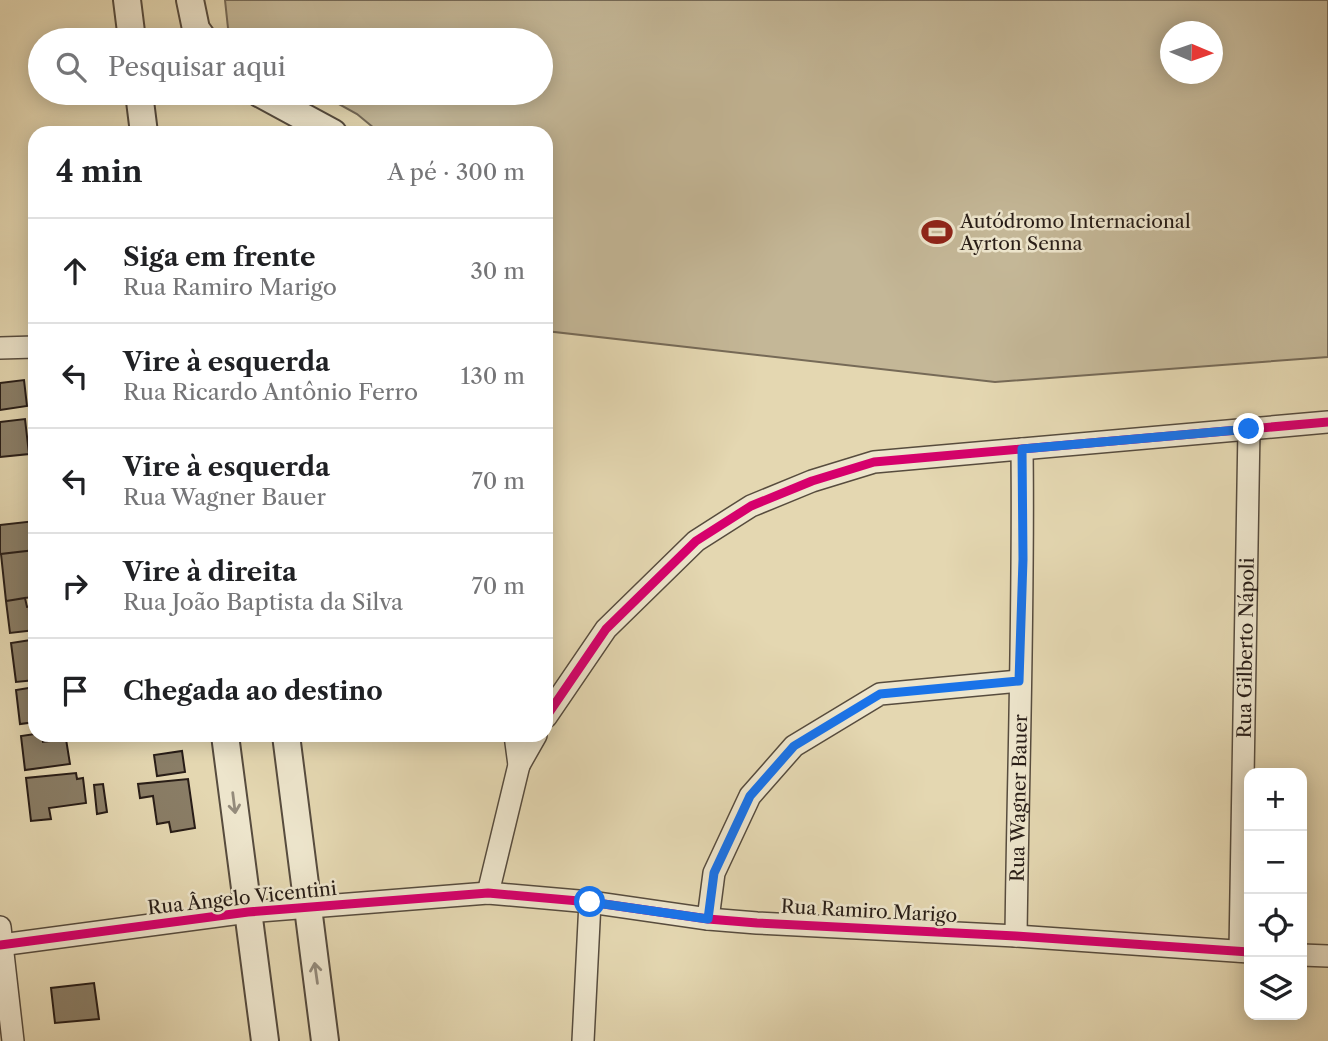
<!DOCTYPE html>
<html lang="pt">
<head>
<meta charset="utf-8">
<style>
  :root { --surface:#fff; --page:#f6f6f6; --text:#202124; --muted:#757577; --line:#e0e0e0 }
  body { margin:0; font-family:"Libre Caslon Text",serif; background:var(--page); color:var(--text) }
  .controls { position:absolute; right:21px; bottom:21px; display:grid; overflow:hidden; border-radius:14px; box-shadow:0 4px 18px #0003 }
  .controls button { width:63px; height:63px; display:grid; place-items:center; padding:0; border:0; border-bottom:2px solid var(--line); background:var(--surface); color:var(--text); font:35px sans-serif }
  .compass { position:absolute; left:1160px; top:21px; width:63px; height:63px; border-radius:50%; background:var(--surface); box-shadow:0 4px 18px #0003; rotate:92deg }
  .stop { position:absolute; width:21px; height:21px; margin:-16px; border:5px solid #1a73e8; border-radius:50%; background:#fff }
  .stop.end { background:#1a73e8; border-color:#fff; box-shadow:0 2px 7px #0008 }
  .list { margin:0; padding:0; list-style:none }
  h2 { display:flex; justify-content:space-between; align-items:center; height:91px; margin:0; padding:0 28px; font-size:30px }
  h2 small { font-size:23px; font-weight:400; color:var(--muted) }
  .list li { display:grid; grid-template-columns:46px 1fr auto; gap:21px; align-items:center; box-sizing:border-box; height:105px; padding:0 28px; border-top:2px solid var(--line) }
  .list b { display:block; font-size:26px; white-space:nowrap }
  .list p { margin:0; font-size:23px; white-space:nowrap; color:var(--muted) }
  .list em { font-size:23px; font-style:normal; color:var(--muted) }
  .icon { flex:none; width:38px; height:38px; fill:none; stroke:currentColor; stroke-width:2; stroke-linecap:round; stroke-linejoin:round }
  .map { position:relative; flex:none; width:1328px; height:1041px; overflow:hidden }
  .search { position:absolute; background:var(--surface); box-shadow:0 4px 18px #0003; left:28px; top:28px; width:525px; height:77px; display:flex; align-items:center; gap:18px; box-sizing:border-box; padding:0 24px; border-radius:38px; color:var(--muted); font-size:26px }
  .panel { position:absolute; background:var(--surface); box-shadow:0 4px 18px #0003; left:28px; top:126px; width:525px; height:616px; border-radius:21px }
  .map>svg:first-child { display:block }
</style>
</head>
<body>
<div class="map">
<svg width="1328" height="1041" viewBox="0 0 1328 1041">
  <rect width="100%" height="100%" fill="#e4d7b1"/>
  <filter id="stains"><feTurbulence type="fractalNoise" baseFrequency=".00286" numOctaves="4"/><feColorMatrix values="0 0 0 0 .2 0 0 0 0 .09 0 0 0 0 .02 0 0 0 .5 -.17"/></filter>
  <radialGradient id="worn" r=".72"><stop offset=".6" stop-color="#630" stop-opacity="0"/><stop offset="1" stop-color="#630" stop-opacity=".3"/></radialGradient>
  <path fill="#c4b797" stroke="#766a57" stroke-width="2" fill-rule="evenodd" d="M 225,0 L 1328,0 L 1328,357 L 995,382 L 546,331 L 546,133 L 380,133 L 357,114 L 319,93 L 541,93 L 541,40 L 238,40 L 228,28 ZM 1170,32 L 1212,32 L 1212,74 L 1170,74 Z"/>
  <path fill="#8a7e67" stroke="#281d17" stroke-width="2" d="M 24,380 L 27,406 L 0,410 L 0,383 Z
    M 25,419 L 29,454 L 0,457 L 0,422 Z
    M 35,521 L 35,550 L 0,554 L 0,525 Z
    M 35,550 L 35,585 L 31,585 L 32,597 L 6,601 L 1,554 Z
    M 25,598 L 27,607 L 35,606 L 35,630 L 10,633 L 6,601 Z
    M 31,640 L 32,652 L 35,652 L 35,680 L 16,682 L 11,643 Z
    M 35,687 L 35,722 L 20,724 L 16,690 Z
    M 35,734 L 42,735 L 43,742 L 66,739 L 70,764 L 25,770 L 21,736 Z
    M 182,751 L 185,772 L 157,776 L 154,755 Z
    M 76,773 L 77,779 L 83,778 L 86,803 L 49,808 L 51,819 L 31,821 L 26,778 Z
    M 188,779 L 195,828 L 171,832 L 169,822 L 157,824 L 153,796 L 140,798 L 138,784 Z
    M 103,784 L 107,812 L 97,814 L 94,785 Z
    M 94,983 L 99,1019 L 55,1023 L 51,988 Z"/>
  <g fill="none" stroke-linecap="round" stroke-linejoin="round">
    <g stroke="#574c3e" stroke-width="24">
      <g id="minor">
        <path d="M 0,348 L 35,347"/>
        <path d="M 546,717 L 606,629 L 696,541 L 751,506 L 812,481 L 874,462 L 1328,422"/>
        <path d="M 519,765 L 536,735"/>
        <path d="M 488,893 L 519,765 L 515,735"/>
        <path d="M 708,919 L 714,873 L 750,796 L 794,746 L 880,694 L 1019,681"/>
        <path d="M 0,927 L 13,1041"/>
        <path id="s1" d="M 1016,936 C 1018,773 1024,611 1022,449"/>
        <path d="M 0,945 L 248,912 L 488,893 L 590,902 L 708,919 L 757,923 L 1016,936 L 1249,952"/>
        <path id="s2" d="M 1240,951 L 1249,429"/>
        <path d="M 1302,955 L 1328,956"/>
        <path d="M 583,1041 L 590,902"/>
      </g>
    </g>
    <g stroke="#574c3e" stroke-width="30">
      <path id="tertiary" d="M 127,0 L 132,40
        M 190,0 L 196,29 L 204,40
        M 139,93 L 144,133
        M 259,93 L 333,133
        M 225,735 L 265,1041
        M 286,735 L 325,1041"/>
    </g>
    <use href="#minor" stroke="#ede5cc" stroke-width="21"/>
    <use href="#tertiary" stroke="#ede5cc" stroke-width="26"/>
    <g stroke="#ede5cc" stroke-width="13">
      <path id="cycleway" d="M 546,717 L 606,629 L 696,541 L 751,506 L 812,481 L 874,462 L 1328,422
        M 0,945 L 248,912 L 488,893 L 590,902 L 708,919 L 757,923 L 1016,936 L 1249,952"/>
    </g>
    <use href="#cycleway" stroke="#d6006c" stroke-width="9"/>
  </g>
  <defs><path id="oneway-shaft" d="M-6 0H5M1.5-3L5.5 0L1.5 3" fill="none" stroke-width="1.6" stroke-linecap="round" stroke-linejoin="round" transform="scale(1.75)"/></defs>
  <g stroke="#948b7b">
    <use href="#oneway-shaft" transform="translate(234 803) rotate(83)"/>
    <use href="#oneway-shaft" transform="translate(316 973) rotate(-98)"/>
  </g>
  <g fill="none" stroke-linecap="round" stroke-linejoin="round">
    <path stroke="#1a73e8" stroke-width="9" d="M 590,902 L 708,919 L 714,873 L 750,796 L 794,746 L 880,694 L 1019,681 L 1023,559 L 1022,449 L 1249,429"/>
  </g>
  <defs>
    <g id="stadium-bare" transform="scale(2.415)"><path d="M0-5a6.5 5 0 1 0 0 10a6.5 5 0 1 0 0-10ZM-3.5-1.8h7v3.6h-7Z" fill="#8f2418" stroke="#ede5cc" stroke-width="2.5" paint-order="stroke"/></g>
  </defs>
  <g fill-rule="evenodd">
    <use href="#stadium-bare" x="937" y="232"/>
  </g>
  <g text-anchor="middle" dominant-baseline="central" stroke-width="5" stroke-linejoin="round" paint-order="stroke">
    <g font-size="19" fill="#281d17" stroke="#ede5cc" text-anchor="start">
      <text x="960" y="221">Autódromo Internacional<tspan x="960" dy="22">Ayrton Senna</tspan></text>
    </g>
    <g font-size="19" fill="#281d17" stroke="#ede5cc">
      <text stroke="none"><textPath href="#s2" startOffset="303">Rua Gilberto Nápoli</textPath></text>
      <text stroke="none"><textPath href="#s1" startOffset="138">Rua Wagner Bauer</textPath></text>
      <text transform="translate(242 898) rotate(-6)">Rua Ângelo Vicentini</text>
      <text transform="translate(869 911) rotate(3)">Rua Ramiro Marigo</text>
    </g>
  </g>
  <rect width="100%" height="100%" filter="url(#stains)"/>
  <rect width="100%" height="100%" fill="url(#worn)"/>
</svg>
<div class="controls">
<button>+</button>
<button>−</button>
<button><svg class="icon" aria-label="locate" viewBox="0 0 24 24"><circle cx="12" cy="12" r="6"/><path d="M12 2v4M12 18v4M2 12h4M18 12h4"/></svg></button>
<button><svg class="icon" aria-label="layers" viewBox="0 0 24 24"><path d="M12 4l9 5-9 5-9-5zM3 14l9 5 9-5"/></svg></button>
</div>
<svg class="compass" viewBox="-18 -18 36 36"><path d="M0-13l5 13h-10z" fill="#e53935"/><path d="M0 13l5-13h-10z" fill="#757577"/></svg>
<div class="stop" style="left:590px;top:902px"></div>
<div class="stop end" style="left:1249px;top:429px"></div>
<div class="search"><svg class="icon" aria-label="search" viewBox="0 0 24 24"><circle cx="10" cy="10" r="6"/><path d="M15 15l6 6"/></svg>Pesquisar aqui</div>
<section class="panel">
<h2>4 min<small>A pé · 300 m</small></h2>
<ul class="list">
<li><svg class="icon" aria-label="ahead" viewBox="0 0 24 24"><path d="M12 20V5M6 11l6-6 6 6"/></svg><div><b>Siga em frente</b><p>Rua Ramiro Marigo</p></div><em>30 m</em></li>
<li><svg class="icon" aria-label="left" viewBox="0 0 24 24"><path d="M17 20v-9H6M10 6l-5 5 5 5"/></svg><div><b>Vire à esquerda</b><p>Rua Ricardo Antônio Ferro</p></div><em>130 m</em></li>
<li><svg class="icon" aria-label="left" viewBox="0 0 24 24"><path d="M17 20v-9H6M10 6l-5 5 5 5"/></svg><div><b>Vire à esquerda</b><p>Rua Wagner Bauer</p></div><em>70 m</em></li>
<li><svg class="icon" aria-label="right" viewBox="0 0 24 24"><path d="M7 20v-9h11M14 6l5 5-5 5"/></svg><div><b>Vire à direita</b><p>Rua João Baptista da Silva</p></div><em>70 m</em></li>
<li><svg class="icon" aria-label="arrive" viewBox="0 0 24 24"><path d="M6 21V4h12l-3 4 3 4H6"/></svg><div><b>Chegada ao destino</b></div></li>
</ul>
</section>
</div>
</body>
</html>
